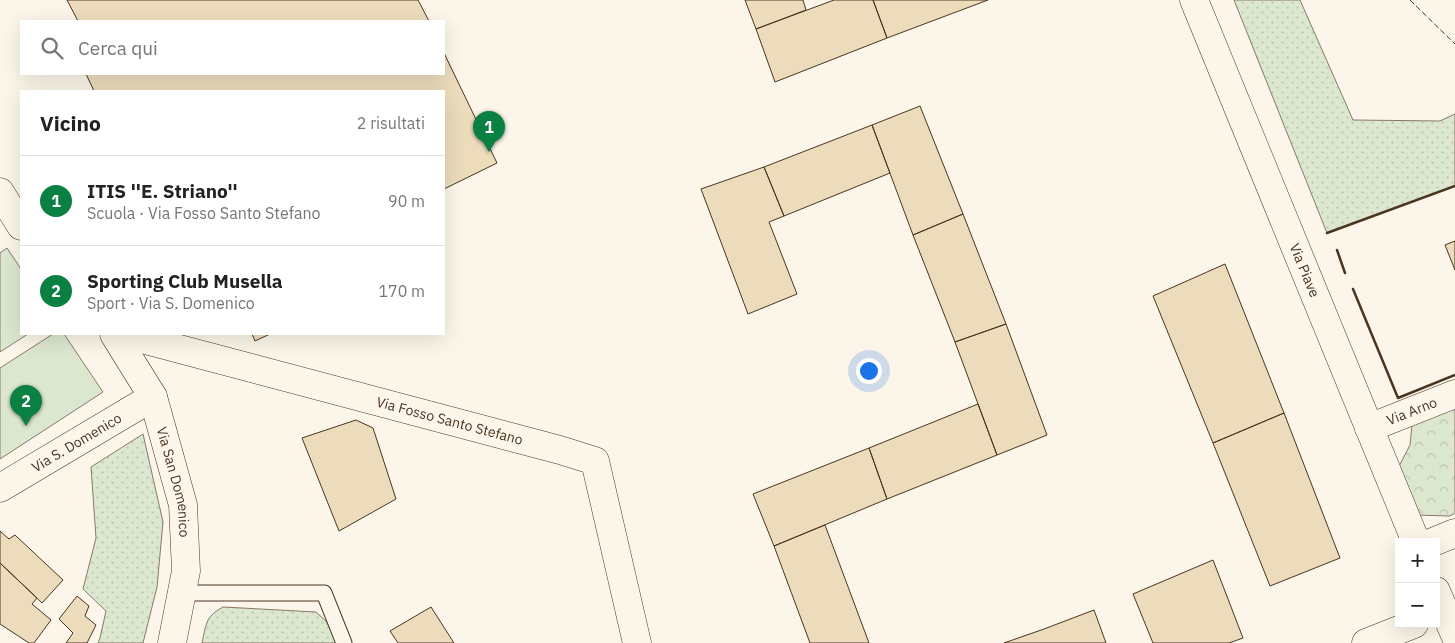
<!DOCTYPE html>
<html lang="it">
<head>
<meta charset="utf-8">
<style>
  :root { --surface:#fff; --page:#f6f6f6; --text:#222; --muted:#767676; --line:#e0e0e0; --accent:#0b8043 }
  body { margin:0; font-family:"IBM Plex Sans",sans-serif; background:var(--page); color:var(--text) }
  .controls { position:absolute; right:15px; bottom:15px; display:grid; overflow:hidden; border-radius:0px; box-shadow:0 5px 20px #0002 }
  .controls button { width:45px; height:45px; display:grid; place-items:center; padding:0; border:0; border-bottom:1px solid var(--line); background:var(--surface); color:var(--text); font:25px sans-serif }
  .you { position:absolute; left:868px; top:370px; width:18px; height:18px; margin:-12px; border:4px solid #fff; border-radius:50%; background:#1a73e8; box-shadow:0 0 0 8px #1a73e833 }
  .badge { display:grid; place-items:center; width:32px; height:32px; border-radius:50%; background:var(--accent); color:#fff; font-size:16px; font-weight:700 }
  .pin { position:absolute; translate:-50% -41px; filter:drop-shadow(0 1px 2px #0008) }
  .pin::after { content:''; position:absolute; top:26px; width:18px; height:15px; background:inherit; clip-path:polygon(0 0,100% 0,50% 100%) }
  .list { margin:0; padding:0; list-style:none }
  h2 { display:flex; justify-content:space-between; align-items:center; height:65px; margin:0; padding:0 20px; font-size:21px }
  h2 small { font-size:16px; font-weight:400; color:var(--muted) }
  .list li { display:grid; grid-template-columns:32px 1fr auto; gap:15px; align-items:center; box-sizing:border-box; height:90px; padding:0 20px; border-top:1px solid var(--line) }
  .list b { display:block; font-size:19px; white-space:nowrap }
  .list p { margin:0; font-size:16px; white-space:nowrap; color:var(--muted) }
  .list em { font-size:16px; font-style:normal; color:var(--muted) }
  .icon { flex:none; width:28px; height:28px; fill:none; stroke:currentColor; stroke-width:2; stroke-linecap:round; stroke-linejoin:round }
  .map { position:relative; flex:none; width:1455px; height:643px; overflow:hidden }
  .search { position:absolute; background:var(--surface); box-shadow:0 5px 20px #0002; left:20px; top:20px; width:425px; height:55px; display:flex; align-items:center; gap:12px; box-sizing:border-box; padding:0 18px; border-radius:0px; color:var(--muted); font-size:19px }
  .panel { position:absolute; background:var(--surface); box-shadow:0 5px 20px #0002; left:20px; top:90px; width:425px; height:245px; border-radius:0px }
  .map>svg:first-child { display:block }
</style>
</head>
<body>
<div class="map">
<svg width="1455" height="643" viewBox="0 0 1455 643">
  <defs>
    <pattern id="grass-dots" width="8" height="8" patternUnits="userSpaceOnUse" patternTransform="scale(1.25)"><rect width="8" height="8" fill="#dce7d0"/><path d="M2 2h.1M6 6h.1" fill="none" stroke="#bec7b2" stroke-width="1.8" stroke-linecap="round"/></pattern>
    <pattern id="forest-crowns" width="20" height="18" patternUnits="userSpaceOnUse" patternTransform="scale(1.25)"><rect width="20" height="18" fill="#dce7d0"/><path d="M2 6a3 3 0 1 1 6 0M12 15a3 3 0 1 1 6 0" fill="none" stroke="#bec7b2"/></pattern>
  </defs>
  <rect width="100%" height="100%" fill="#fbf6e9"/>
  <path fill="url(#grass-dots)" stroke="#887966" d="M 1234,0 L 1300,0 L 1353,120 L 1440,121 L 1455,114 L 1455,186 L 1327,233 Z
    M 143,434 L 163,522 L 157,587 L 143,643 L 98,643 L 100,638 L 106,611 L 83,589 L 96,538 L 91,467 Z
    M 223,607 L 316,612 L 326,621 L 338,643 L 202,643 C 206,625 205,617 223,607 Z"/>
  <path fill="url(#forest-crowns)" stroke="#887966" d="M 1455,406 L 1455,513 L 1450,516 L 1414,515 L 1395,474 L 1410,445 L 1413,415 Z"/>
  <path fill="#dce7d0" stroke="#887966" d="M 7,248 L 21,269 L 21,334 L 28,334 L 0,352 L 0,253 Z
    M 53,334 L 64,334 L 103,392 L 0,459 L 0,368 Z"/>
  <path fill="#ecdcbc" stroke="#4a3520" d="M 67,0 L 418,0 L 429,21 L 78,21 Z
    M 745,0 L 803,0 L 806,10 L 756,29 Z
    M 834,0 L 873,0 L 887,38 L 775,82 L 756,29 Z
    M 873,0 L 988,0 L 887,38 Z
    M 444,53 L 497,163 L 444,189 L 444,91 L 94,91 L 86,74 L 444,74 Z
    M 920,106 L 963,214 L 913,235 L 872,125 Z
    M 872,125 L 890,173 L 784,216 L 764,167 Z
    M 764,167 L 784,216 L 769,222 L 797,294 L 748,314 L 701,189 Z
    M 963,214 L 1006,324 L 955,342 L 913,235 Z
    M 1455,241 L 1455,270 L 1445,245 Z
    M 1225,264 L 1284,413 L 1213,443 L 1153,296 Z
    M 1006,324 L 1047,435 L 997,455 L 955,342 Z
    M 252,334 L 270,334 L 255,341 Z
    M 978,404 L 997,455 L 887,499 L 869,448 Z
    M 1284,413 L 1340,558 L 1270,586 L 1213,443 Z
    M 356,420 L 373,428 L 396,499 L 339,531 L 302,438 Z
    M 869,448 L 887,499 L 774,546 L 753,494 Z
    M 825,525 L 869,643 L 810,643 L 774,546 Z
    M 0,531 L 9,539 L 15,535 L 63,580 L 42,603 L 0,563 Z
    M 1213,560 L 1243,638 L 1229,643 L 1153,643 L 1133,594 Z
    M 0,563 L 37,598 L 32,604 L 51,620 L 34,643 L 29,643 L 0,624 Z
    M 77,596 L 89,606 L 85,616 L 96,625 L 87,643 L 66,643 L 73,633 L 59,619 Z
    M 431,607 L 454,643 L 398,643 L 390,631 Z
    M 1094,610 L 1106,643 L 1004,643 L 1044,629 Z"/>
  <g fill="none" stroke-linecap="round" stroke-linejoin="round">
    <g stroke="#4a3520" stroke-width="17">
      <path id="service" d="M 182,593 L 324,593 L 344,643"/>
    </g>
    <g stroke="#4a3520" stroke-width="29">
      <g id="minor">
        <path d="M 0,192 L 21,226"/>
        <path id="s1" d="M 114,334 L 153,397 L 183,505 L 186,571 L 172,643"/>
        <path id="s2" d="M 123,334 L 560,450 L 595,461 L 637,643"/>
        <path id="s3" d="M 1369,428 L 1455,394"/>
        <path id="s4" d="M 0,488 L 153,397"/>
        <path d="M 1433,542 L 1455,533"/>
        <path d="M 1366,643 L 1414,624"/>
      </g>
    </g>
    <g stroke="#4a3520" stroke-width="29">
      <g id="tertiary">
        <path id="s5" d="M 1194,0 L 1416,542"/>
        <path d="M 1436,591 L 1455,635"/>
      </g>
    </g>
    <use href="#service" stroke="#fbf6e9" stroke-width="15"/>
    <use href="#minor" stroke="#fbf6e9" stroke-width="28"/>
    <use href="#tertiary" stroke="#fbf6e9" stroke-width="28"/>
    <path stroke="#4a3520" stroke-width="1" stroke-dasharray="6 2.5" stroke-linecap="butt" d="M 1410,0 L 1455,44"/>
    <path stroke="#4a3520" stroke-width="2.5" d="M 1327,233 L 1455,186
      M 1337,250 L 1345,273
      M 1353,289 L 1398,398 L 1455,375"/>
  </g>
  <g text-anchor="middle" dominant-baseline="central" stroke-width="4" stroke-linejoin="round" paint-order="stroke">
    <g font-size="14" fill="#4a3520" stroke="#fbf6e9">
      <text stroke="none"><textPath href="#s5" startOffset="292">Via Piave</textPath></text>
      <text stroke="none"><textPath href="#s3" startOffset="46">Via Arno</textPath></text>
      <text stroke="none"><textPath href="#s2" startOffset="338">Via Fosso Santo Stefano</textPath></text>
      <text stroke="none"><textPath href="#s4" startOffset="89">Via S. Domenico</textPath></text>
      <text stroke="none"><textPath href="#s1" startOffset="162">Via San Domenico</textPath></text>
    </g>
  </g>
</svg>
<div class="controls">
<button>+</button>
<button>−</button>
</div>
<div class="you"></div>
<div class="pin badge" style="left:489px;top:152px">1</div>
<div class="pin badge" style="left:26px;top:426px">2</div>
<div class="search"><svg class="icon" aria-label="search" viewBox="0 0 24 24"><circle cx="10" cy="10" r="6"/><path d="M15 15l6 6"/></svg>Cerca qui</div>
<section class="panel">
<h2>Vicino<small>2 risultati</small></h2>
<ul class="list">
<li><span class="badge">1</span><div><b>ITIS ''E. Striano''</b><p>Scuola · Via Fosso Santo Stefano</p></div><em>90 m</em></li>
<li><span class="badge">2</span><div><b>Sporting Club Musella</b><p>Sport · Via S. Domenico</p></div><em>170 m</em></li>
</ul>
</section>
</div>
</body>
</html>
